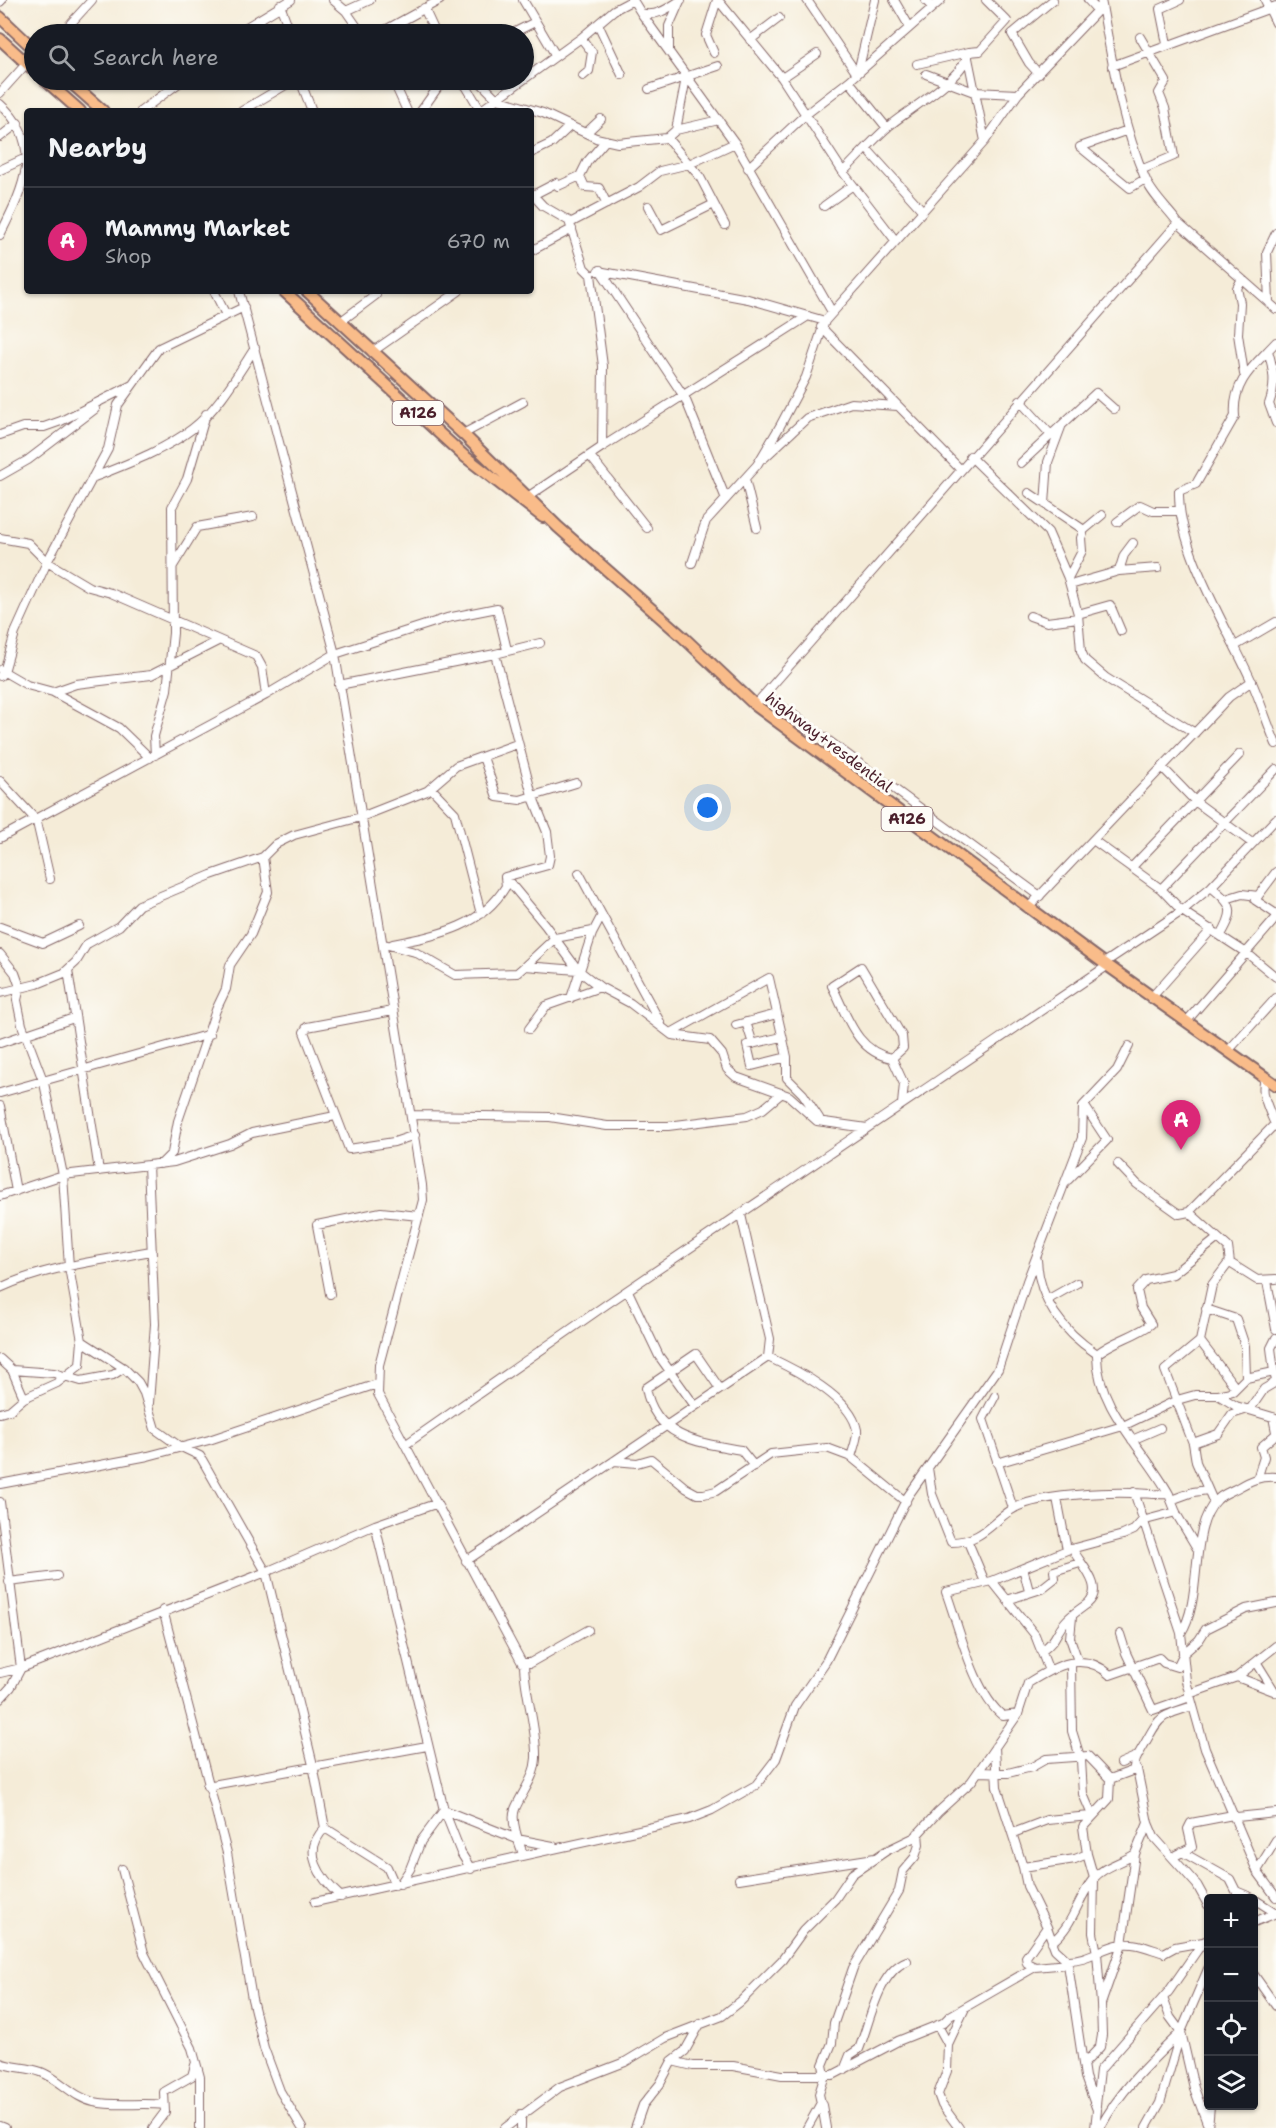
<!DOCTYPE html>
<html lang="en">
<head>
<meta charset="utf-8">
<style>
  :root { --surface:#171b24; --page:#20242c; --text:#f1f3f6; --muted:#9ea1a6; --line:#363941; --accent:#db2777 }
  body { margin:0; font-family:"Shantell Sans",sans-serif; background:var(--page); color:var(--text) }
  .controls { position:absolute; right:18px; bottom:18px; display:grid; overflow:hidden; border-radius:6px; box-shadow:0 2px 4px #0004 }
  .controls button { width:54px; height:54px; display:grid; place-items:center; padding:0; border:0; border-bottom:2px solid var(--line); background:var(--surface); color:var(--text); font:30px sans-serif }
  .you { position:absolute; left:708px; top:808px; width:21px; height:21px; margin:-15px; border:4px solid #fff; border-radius:50%; background:#1a73e8; box-shadow:0 0 0 9px #1a73e833 }
  .badge { display:grid; place-items:center; width:39px; height:39px; border-radius:50%; background:var(--accent); color:#fff; font-size:20px; font-weight:700 }
  .pin { position:absolute; translate:-50% -50px; filter:drop-shadow(0 2px 3px #0008) }
  .pin::after { content:''; position:absolute; top:32px; width:21px; height:18px; background:inherit; clip-path:polygon(0 0,100% 0,50% 100%) }
  .list { margin:0; padding:0; list-style:none }
  h2 { display:flex; justify-content:space-between; align-items:center; height:78px; margin:0; padding:0 24px; font-size:26px }
  h2 small { font-size:20px; font-weight:400; color:var(--muted) }
  .list li { display:grid; grid-template-columns:39px 1fr auto; gap:18px; align-items:center; box-sizing:border-box; height:108px; padding:0 24px; border-top:2px solid var(--line) }
  .list b { display:block; font-size:22px; white-space:nowrap }
  .list p { margin:0; font-size:20px; white-space:nowrap; color:var(--muted) }
  .list em { font-size:20px; font-style:normal; color:var(--muted) }
  .icon { flex:none; width:33px; height:33px; fill:none; stroke:currentColor; stroke-width:2; stroke-linecap:round; stroke-linejoin:round }
  .map { position:relative; flex:none; width:1276px; height:2128px; overflow:hidden }
  .search { position:absolute; background:var(--surface); box-shadow:0 2px 4px #0004; left:24px; top:24px; width:510px; height:66px; display:flex; align-items:center; gap:15px; box-sizing:border-box; padding:0 21px; border-radius:33px; color:var(--muted); font-size:22px }
  .panel { position:absolute; background:var(--surface); box-shadow:0 2px 4px #0004; left:24px; top:108px; width:510px; height:186px; border-radius:6px }
  .map>svg:first-child { display:block }
</style>
</head>
<body>
<div class="map">
<svg width="1276" height="2128" viewBox="0 0 1276 2128">
  <rect width="100%" height="100%" fill="#fdfcf7"/>
  <filter id="ink" filterUnits="userSpaceOnUse"><feTurbulence type="fractalNoise" baseFrequency=".0167" numOctaves="2"/><feDisplacementMap in="SourceGraphic" scale="12" xChannelSelector="R" yChannelSelector="G"/><feConvolveMatrix kernelMatrix="1 2 1 2 8 2 1 2 1" color-interpolation-filters="sRGB"/></filter>
  <filter id="wash" filterUnits="userSpaceOnUse"><feTurbulence type="fractalNoise" baseFrequency=".008" numOctaves="4" result="noise"/><feDisplacementMap in="SourceGraphic" scale="24" xChannelSelector="R" yChannelSelector="G"/><feGaussianBlur stdDeviation="1.35" result="paint"/><feColorMatrix in="noise" values="0 0 0 0 0 0 0 0 0 0 0 0 0 0 0 0 0 1.4 0 .05"/><feComposite in="paint" operator="in"/></filter>
  <g filter="url(#wash)">
    <rect width="100%" height="100%" fill="#f5ecd8"/>
  </g>
  <g filter="url(#ink)">
    <g fill="none" stroke-linecap="round" stroke-linejoin="round">
      <g stroke="#866768" stroke-width="10">
        <path id="minor" d="M 333,0 L 346,11 L 362,34
          M 523,0 L 556,56
          M 633,0 L 641,13 C 655,18 669,8 681,0
          M 718,0 L 782,78 L 843,172 L 895,240
          M 807,0 L 857,74
          M 894,0 L 909,26
          M 925,0 L 932,7
          M 1088,0 L 1098,11
          M 1101,0 C 1112,60 1121,122 1145,178 C 1151,194 1168,209 1178,223
          M 1265,0 L 1276,23
          M 0,2 L 2,0
          M 280,5 L 291,34
          M 424,8 L 436,34
          M 346,11 L 370,0
          M 641,13 L 735,143 L 832,312
          M 598,24 L 622,75
          M 61,34 L 92,0
          M 235,34 L 291,0
          M 378,34 L 440,0
          M 511,34 L 535,22
          M 1140,37 L 1166,81 L 1159,93 L 1165,108 L 1174,156 L 1143,169
          M 581,38 L 592,52 L 589,71 L 583,76
          M 750,40 L 779,18
          M 1167,44 L 1160,9 L 1180,0
          M 669,50 L 669,26 L 680,1
          M 714,53 L 706,35 L 717,0
          M 968,58 L 985,141
          M 917,64 L 969,52
          M 524,66 L 528,76
          M 1112,66 L 1276,6
          M 858,72 L 875,0
          M 926,74 L 974,92 L 1018,94
          M 1039,74 L 1029,63 L 1012,34 L 1053,0
          M 782,78 L 817,54
          M 300,80 L 312,111
          M 393,80 L 407,111
          M 457,80 L 466,86 L 478,80 L 497,99 L 543,113 L 596,138 L 618,143 L 667,138 L 676,130 L 719,120
          M 849,81 L 887,128
          M 466,86 L 481,111
          M 649,89 L 718,66
          M 0,93 L 27,63
          M 0,104 C 46,145 23,189 0,235
          M 141,111 L 183,80
          M 242,111 L 294,80
          M 421,111 L 443,80
          M 480,111 L 581,38 L 614,10 L 633,0
          M 676,130 L 686,78
          M 1128,130 L 1080,147 L 1130,188 L 1145,179
          M 586,133 L 601,119
          M 0,137 L 18,123
          M 667,138 L 700,177 L 725,225
          M 867,149 L 922,210
          M 531,153 L 552,143 L 570,126
          M 748,168 L 805,115 L 849,81 L 941,0
          M 0,170 L 26,158
          M 843,172 C 858,157 873,140 889,126 C 909,109 964,78 969,52 L 980,51 L 1007,21 L 986,0
          M 580,176 L 585,187 L 599,188 L 607,204
          M 531,196 L 556,183 L 558,186 L 580,176 L 587,162 L 606,140
          M 648,206 L 661,230 L 714,204
          M 824,206 L 853,185
          M 570,223 L 639,187 L 660,171 L 689,164 L 735,143
          M 531,251 L 572,229
          M 600,270 L 685,398 L 726,499
          M 598,271 L 748,299 L 825,321
          M 1242,279 L 1237,288 L 1240,303 L 1238,334 L 1244,374
          M 214,291 L 226,315
          M 239,291 L 335,654 L 422,1185 L 423,1200 L 379,1365 L 378,1394 L 522,1663 L 530,1663 L 588,1630
          M 1269,303 L 1267,252 L 1276,233
          M 340,322 L 376,295
          M 821,327 L 960,469
          M 1276,342 C 1255,365 1232,381 1235,416 L 1196,484 L 1179,491 C 1177,547 1227,627 1251,680 C 1260,700 1267,723 1276,744
          M 1268,351 C 1274,370 1276,385 1269,404 L 1276,423
          M 372,352 L 459,291
          M 1020,401 L 1051,435
          M 463,434 L 523,402
          M 0,435 L 23,427 L 44,427 L 61,421 L 132,385
          M 602,447 L 808,316
          M 590,456 L 647,528
          M 970,456 L 1048,532 L 1068,578 L 1078,614 L 1081,651 L 1085,660 L 1106,678 L 1195,733
          M 764,458 L 807,418 L 851,403 L 898,406
          M 1021,463 L 1096,393 L 1114,409
          M 0,476 L 28,460 L 95,409
          M 92,478 C 127,464 163,451 192,429 C 217,410 238,374 255,348
          M 745,479 L 757,528
          M 1029,493 L 1084,530 L 1102,515
          M 529,496 L 602,447 L 603,366 L 591,275 L 584,268 L 569,221 L 543,206 L 531,193
          M 1045,504 L 1048,462 L 1061,427
          M 1117,522 L 1140,505 L 1153,511 L 1178,511
          M 0,538 L 28,543 L 47,562 L 89,587 L 111,593 L 256,656 L 262,667 L 266,695
          M 692,563 L 706,521 L 757,465 L 780,426 L 806,377 L 825,321 L 985,141 L 1018,94 L 1102,6
          M 173,566 L 197,527 L 253,517
          M 1119,571 L 1124,555 L 1133,543
          M 1068,578 L 1082,551 L 1081,538 L 1084,530
          M 1070,585 L 1119,571 L 1158,568
          M 1078,614 L 1110,605 L 1121,631
          M 1030,616 L 1047,622 L 1078,618
          M 1235,646 L 1276,622
          M 1,670 L 27,685 L 53,692 L 76,684 L 151,675 L 218,641
          M 0,676 L 4,672 L 15,633 L 47,562 L 108,449 L 118,405 L 159,348 L 244,307
          M 339,685 L 495,654 L 540,643
          M 53,692 L 119,728 L 150,758
          M 765,694 L 1040,896
          M 755,705 L 1178,223 L 1276,309
          M 155,755 L 154,736 L 167,690 L 173,633 L 172,507 L 187,479 L 206,414
          M 483,757 L 497,797 L 520,800 L 576,783
          M 1163,768 L 1196,802 L 1252,843
          M 0,781 L 37,821
          M 431,788 L 455,813 L 481,914
          M 36,818 L 50,879
          M 0,838 L 266,695 L 335,654 L 447,618 L 497,608 L 507,650
          M 1093,840 L 1161,889 L 1182,911 L 1248,954 L 1276,977
          M 1133,866 L 1240,754
          M 1276,872 L 1255,900 L 1276,914
          M 579,873 L 660,1022
          M 506,878 L 545,925 L 578,970
          M 1211,887 C 1234,905 1235,911 1221,935
          M 1161,889 L 1276,769
          M 1226,899 L 1242,894 L 1258,896
          M 1028,908 L 1229,697 L 1252,681
          M 0,927 L 43,943 L 79,926
          M 384,944 L 415,952 L 455,975 L 517,973 L 525,966 L 578,970 L 600,987 L 630,1003 L 672,1035 L 710,1040 L 722,1054 L 727,1069 L 736,1077 L 789,1096 L 817,1121 L 867,1128
          M 393,944 C 437,935 481,928 506,886 L 505,877 L 548,865 L 550,856 L 547,832 L 532,795 L 495,654
          M 0,954 L 15,973 L 20,987 L 17,1000 L 22,1025 L 44,1083 L 63,1175 L 69,1267 L 82,1341 L 80,1365 L 57,1383 L 24,1398 L 10,1410 L 0,1413
          M 1104,963 L 1182,911 L 1211,887 L 1276,819
          M 525,966 L 555,938 L 593,931
          M 68,970 L 99,1171
          M 0,993 L 37,984 L 64,973 L 76,962 L 87,944 L 119,926 L 139,905 L 211,875 L 263,857 L 276,844 L 294,835 L 361,817 L 427,791 L 456,766 L 517,744
          M 571,998 L 592,934 L 602,915
          M 1151,998 L 1212,929
          M 393,1011 L 307,1027 L 304,1032 L 349,1149 L 394,1142 L 415,1135
          M 746,1022 L 753,1044
          M 1186,1022 L 1276,918
          M 736,1025 L 777,1014
          M 529,1029 L 546,1006 L 600,987
          M 671,1033 L 769,978 L 787,1057 L 787,1078 L 803,1094 L 819,1118
          M 782,1037 L 747,1045 L 752,1066 L 787,1057
          M 0,1043 L 74,1018
          M 1228,1051 L 1276,998
          M 892,1058 C 856,1052 847,1015 832,986 L 861,967 L 902,1036 L 903,1048 L 892,1058 L 904,1084 L 902,1104
          M 1266,1078 C 1258,1092 1271,1113 1276,1127
          M 0,1093 L 210,1034
          M 0,1106 L 16,1191
          M 412,1115 L 550,1117 L 607,1126 L 668,1126 L 747,1116 L 763,1109 L 782,1093
          M 161,1164 L 172,1153 L 178,1121 L 216,1010 L 226,989 L 230,965 L 251,934 L 268,892 L 263,857
          M 1118,1164 L 1137,1184 L 1179,1214 L 1189,1212 L 1228,1247 L 1230,1263
          M 148,1165 L 155,1324 L 149,1403
          M 1068,1180 L 1107,1140 L 1084,1105
          M 0,1196 L 63,1175 L 174,1162 L 230,1144 L 252,1133 L 335,1116
          M 1189,1212 L 1275,1124
          M 1037,1260 C 1039,1301 1064,1332 1097,1354
          M 1267,1281 L 1276,1329
          M 0,1288 C 46,1266 101,1261 151,1251
          M 628,1291 L 659,1356 L 695,1406
          M 330,1294 L 317,1225 L 381,1212 L 419,1216
          M 1047,1300 L 1077,1283
          M 1206,1309 L 1236,1319 L 1245,1346 L 1246,1378
          M 82,1341 L 124,1368 L 138,1382 L 144,1393 L 155,1429 L 179,1446 L 200,1456 L 266,1572 L 313,1765 L 325,1828 L 387,1867 L 395,1885
          M 1200,1341 L 1235,1387
          M 768,1357 C 796,1370 851,1397 857,1430 C 858,1438 853,1449 851,1457 L 906,1502
          M 0,1359 L 12,1370 L 24,1398
          M 12,1370 L 54,1373 L 81,1381 L 113,1375 L 124,1368
          M 1274,1372 L 1271,1348 L 1276,1338
          M 720,1389 L 696,1354 L 646,1388 C 655,1438 699,1443 741,1450 L 754,1466
          M 1218,1395 L 1233,1391 L 1246,1378 L 1274,1372 L 1276,1381
          M 995,1396 L 983,1419 L 1013,1508
          M 1273,1417 L 1276,1432
          M 1132,1440 L 1160,1428
          M 1193,1443 L 1218,1434 L 1232,1414 L 1251,1408 L 1264,1389 L 1276,1382
          M 405,1445 L 607,1304 L 1107,966
          M 614,1461 L 637,1463 L 651,1459 L 686,1488 L 697,1494 L 704,1494 L 716,1491 L 771,1454 L 827,1448 L 851,1457
          M 997,1463 L 1123,1426 L 1177,1400 L 1195,1395 L 1218,1395 L 1236,1406 L 1276,1418
          M 928,1468 L 932,1494 L 951,1542 C 989,1542 995,1512 1027,1503 C 1053,1495 1104,1492 1132,1493 C 1144,1493 1156,1495 1169,1494 L 1171,1500 L 1193,1492 L 1208,1490
          M 1258,1476 L 1264,1457 L 1261,1447 L 1276,1434
          M 0,1484 L 148,1456 L 209,1440 L 377,1384
          M 1134,1492 L 1181,1633 L 1186,1681 L 1205,1749 L 1257,1871 L 1276,1897
          M 1169,1494 C 1145,1450 1096,1407 1097,1354 C 1114,1340 1134,1337 1151,1324 L 1141,1308 L 1137,1290 L 1146,1280 L 1173,1274 L 1218,1238
          M 1057,1498 L 1067,1550
          M 1171,1500 L 1177,1515 L 1198,1550
          M 0,1502 L 21,1668 L 11,1687 L 0,1699
          M 1214,1503 L 1196,1462 L 1193,1443 L 1165,1370 L 1200,1341 L 1212,1285 L 1227,1265 L 1230,1263 L 1257,1280 L 1276,1279
          M 375,1525 L 444,1810 L 461,1853 L 471,1869
          M 968,1542 L 985,1582
          M 466,1561 L 768,1357 L 770,1339 L 741,1215
          M 1023,1568 L 1029,1591
          M 992,1581 L 1035,1635 L 1049,1671
          M 9,1582 L 57,1576
          M 1007,1600 L 1041,1589 L 1055,1578 L 1054,1571 L 1080,1563
          M 163,1610 L 227,1853 L 252,1999 L 264,2048 L 280,2091 L 302,2128
          M 1072,1617 L 1070,1638 L 1078,1661
          M 1181,1633 C 1204,1598 1188,1528 1217,1500 C 1222,1494 1230,1492 1237,1488 C 1251,1480 1259,1476 1276,1477
          M 1120,1634 L 1126,1653 L 1153,1710 L 1190,1697
          M 1042,1651 C 1058,1639 1055,1633 1065,1622 C 1072,1614 1079,1610 1087,1604 C 1106,1588 1081,1565 1073,1550
          M 1071,1663 L 1072,1731 L 1081,1760 L 1083,1794 L 1092,1815
          M 1257,1663 L 1275,1692
          M 0,1673 L 21,1668 L 266,1572 L 375,1525 L 435,1504
          M 1237,1677 L 1276,1692
          M 1189,1694 L 1237,1677 L 1276,1646
          M 1018,1714 L 1003,1716 C 974,1694 959,1627 946,1592 L 992,1581 L 1067,1550 L 1123,1535 L 1134,1530 L 1142,1521 L 1176,1512
          M 995,1747 L 997,1787 L 1023,1867 L 1075,1859 L 1087,1854
          M 1121,1763 L 1135,1757
          M 1137,1769 L 1148,1823 L 1154,1837 L 1197,1885 L 1208,1905
          M 980,1772 L 1008,1773 L 1032,1767 L 1046,1759 L 1088,1756 L 1110,1779
          M 207,1786 L 427,1746
          M 444,1810 L 517,1839 L 553,1846
          M 325,1828 C 300,1852 321,1879 341,1897
          M 918,1833 L 919,1845 L 915,1857 L 903,1871 L 899,1891 L 853,1968 L 834,2023 L 832,2043 L 823,2065 L 825,2075 L 833,2075 L 898,2041 L 943,2023 L 950,2016 L 1035,1967 L 1027,1963 L 1026,1957 L 1047,1927 L 1027,1886 L 1023,1867
          M 1013,1833 L 1047,1820 L 1090,1816
          M 1182,1852 L 1230,1879 L 1236,1891 L 1253,1898
          M 523,1854 C 519,1843 510,1821 515,1809 C 522,1792 535,1778 536,1758 C 537,1727 525,1696 524,1665
          M 1173,1857 L 1192,1847 L 1188,1829 L 1191,1823 L 1233,1815 L 1237,1817 L 1276,1813
          M 122,1869 L 144,1953 L 192,2048 L 200,2077 L 200,2128
          M 1257,1871 L 1276,1840
          M 739,1879 L 875,1858
          M 400,1884 L 410,1869 L 421,1841 L 444,1810
          M 1254,1899 L 1276,1913
          M 315,1902 L 689,1819 L 712,1810 L 756,1785 L 776,1759 L 795,1706 L 826,1661 L 908,1496 L 998,1369 L 1027,1281 L 1082,1138 L 1083,1106 L 1117,1070 L 1129,1046
          M 1254,1922 L 1276,1913
          M 1047,1927 L 1055,1949 L 1067,1960
          M 1052,1942 C 1074,1925 1077,1899 1094,1878 C 1104,1866 1122,1863 1135,1854
          M 1068,1964 L 1067,1960 C 1087,1961 1102,1947 1122,1944 C 1136,1942 1150,1949 1164,1953 L 1175,1947 L 1203,1942
          M 1035,1967 L 1068,1964 L 1085,2077 L 1097,2110 L 1095,2128
          M 1254,1975 L 1276,2006
          M 1163,1998 L 1170,2017 L 1181,2032 L 1194,2088 L 1207,2123
          M 1101,2004 L 1097,1953 L 1093,1933 L 1094,1878 L 1087,1854 L 1083,1827 L 1109,1799 L 1110,1779 L 1137,1769 L 1134,1767 C 1135,1759 1137,1757 1141,1750 C 1160,1718 1155,1717 1193,1706
          M 938,2026 L 948,2044 L 947,2071 L 938,2094 L 942,2105 L 959,2128
          M 948,2044 L 965,2008
          M 672,2061 L 693,2066 L 733,2066 L 782,2075 L 825,2075 L 819,2094 L 821,2103 L 807,2128
          M 0,2063 C 13,2068 28,2067 41,2072 C 60,2079 74,2098 94,2102 C 117,2107 141,2102 164,2105
          M 1083,2065 L 1100,2047 L 1102,2035 L 1101,2004 L 1122,1944 L 1135,1854 L 1148,1823
          M 844,2070 L 850,2055 L 859,2049 C 870,2022 878,1972 907,1961
          M 822,2105 L 826,2128
          M 1096,2105 L 1100,2070 L 1169,1991 L 1203,1942 L 1208,1940
          M 0,2126 L 5,2128
          M 153,2128 L 165,2112 L 164,2092 L 192,2076 L 195,2065
          M 505,2128 L 560,2087 L 625,2062 L 665,2038 L 722,2016 L 741,2001 L 782,1960 L 803,1931 L 835,1899 L 852,1874 L 886,1851 L 915,1837 L 938,1812 L 971,1782 L 1018,1714 L 1028,1683 C 1055,1666 1083,1650 1110,1675 L 1159,1658 L 1164,1663 L 1177,1667 L 1184,1653 L 1199,1640 L 1206,1629 L 1246,1609 L 1276,1603
          M 521,2128 L 521,2114
          M 635,2128 L 643,2105 L 660,2084 L 672,2061 L 685,2051 L 700,2024
          M 1100,2128 C 1120,2090 1149,2063 1180,2033
          M 1146,2128 L 1160,2103 L 1181,2032 L 1208,1969
          M 1208,2128 L 1210,2106"/>
      </g>
      <g stroke="#866768" stroke-width="14">
        <path id="highway" d="M 0,17 L 34,49
          M 0,39 L 34,70
          M 45,80 L 80,111
          M 68,80 L 103,111
          M 284,291 L 463,455 L 543,517
          M 307,291 L 463,434 L 558,527 L 683,637 L 755,705 L 1104,963 L 1276,1085"/>
      </g>
      <use href="#minor" stroke="#fff" stroke-width="8"/>
      <use href="#highway" stroke="#f9bc8a" stroke-width="10"/>
    </g>
  </g>
  <g text-anchor="middle" dominant-baseline="central" stroke-width="6" stroke-linejoin="round" paint-order="stroke">
    <g fill="#fdfcf7" stroke="#806168" stroke-width="1.5">
      <rect x="392.5" y="401" width="51" height="24" rx="4.5"/>
      <rect x="881.5" y="807" width="51" height="24" rx="4.5"/>
    </g>
    <g font-size="15" font-weight="bold" fill="#4a1f2b">
      <text x="418" y="413">A126</text>
      <text x="907" y="819">A126</text>
    </g>
    <g font-size="16" fill="#4a1f2b" stroke="#fdfcf7">
      <text transform="translate(829 742) rotate(37)">highway+resdential</text>
    </g>
  </g>
</svg>
<div class="controls">
<button>+</button>
<button>−</button>
<button><svg class="icon" aria-label="locate" viewBox="0 0 24 24"><circle cx="12" cy="12" r="6"/><path d="M12 2v4M12 18v4M2 12h4M18 12h4"/></svg></button>
<button><svg class="icon" aria-label="layers" viewBox="0 0 24 24"><path d="M12 4l9 5-9 5-9-5zM3 14l9 5 9-5"/></svg></button>
</div>
<div class="you"></div>
<div class="pin badge" style="left:1181px;top:1150px">A</div>
<div class="search"><svg class="icon" aria-label="search" viewBox="0 0 24 24"><circle cx="10" cy="10" r="6"/><path d="M15 15l6 6"/></svg>Search here</div>
<section class="panel">
<h2>Nearby<small></small></h2>
<ul class="list">
<li><span class="badge">A</span><div><b>Mammy Market</b><p>Shop</p></div><em>670 m</em></li>
</ul>
</section>
</div>
</body>
</html>
